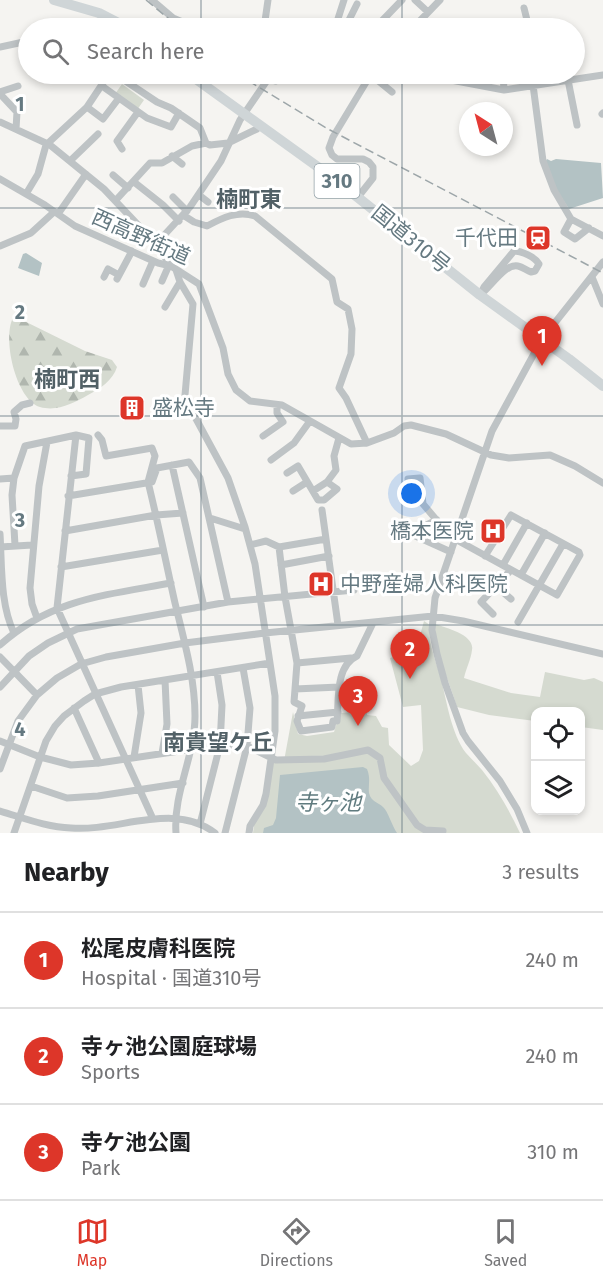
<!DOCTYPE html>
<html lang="en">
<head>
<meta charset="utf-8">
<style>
  :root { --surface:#fff; --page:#f6f6f6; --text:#202124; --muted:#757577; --line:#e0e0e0; --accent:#dd3629 }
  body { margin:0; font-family:"Fira Sans","Noto Sans JP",sans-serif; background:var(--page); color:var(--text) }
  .controls { position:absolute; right:18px; bottom:18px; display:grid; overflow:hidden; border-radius:12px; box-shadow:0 3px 9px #0003 }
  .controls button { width:54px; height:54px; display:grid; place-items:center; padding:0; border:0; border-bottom:2px solid var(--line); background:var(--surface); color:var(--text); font:30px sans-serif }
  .compass { position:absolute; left:459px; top:102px; width:54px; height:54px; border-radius:50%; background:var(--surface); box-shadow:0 3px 9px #0003; rotate:324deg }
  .you { position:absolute; left:412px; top:494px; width:21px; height:21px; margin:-15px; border:4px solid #fff; border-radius:50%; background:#1a73e8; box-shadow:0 0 0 9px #1a73e833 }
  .badge { display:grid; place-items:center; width:39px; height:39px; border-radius:50%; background:var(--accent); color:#fff; font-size:20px; font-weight:700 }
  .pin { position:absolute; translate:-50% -50px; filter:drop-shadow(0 2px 3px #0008) }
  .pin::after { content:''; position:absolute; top:32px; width:21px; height:18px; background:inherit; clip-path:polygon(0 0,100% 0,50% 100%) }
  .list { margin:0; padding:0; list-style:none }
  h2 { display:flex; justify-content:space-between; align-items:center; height:78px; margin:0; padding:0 24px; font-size:26px }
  h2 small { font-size:20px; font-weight:400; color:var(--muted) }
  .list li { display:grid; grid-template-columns:39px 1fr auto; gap:18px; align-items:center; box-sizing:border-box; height:96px; padding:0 24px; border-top:2px solid var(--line) }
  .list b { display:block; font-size:22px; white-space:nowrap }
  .list p { margin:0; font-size:20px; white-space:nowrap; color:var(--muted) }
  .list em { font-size:20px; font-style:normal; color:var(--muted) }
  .icon { flex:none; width:33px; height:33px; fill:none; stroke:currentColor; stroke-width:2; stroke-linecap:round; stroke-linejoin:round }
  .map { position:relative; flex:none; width:603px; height:833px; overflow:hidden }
  .search { position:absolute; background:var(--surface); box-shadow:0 3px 9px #0003; left:18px; right:18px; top:18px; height:66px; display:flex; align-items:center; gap:15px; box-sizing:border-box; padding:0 21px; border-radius:33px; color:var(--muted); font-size:22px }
  .sheet { height:366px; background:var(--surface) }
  nav { display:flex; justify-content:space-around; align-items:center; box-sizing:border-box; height:84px; border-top:2px solid var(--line); background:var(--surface); font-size:16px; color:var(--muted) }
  nav a { display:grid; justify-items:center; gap:3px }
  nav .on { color:var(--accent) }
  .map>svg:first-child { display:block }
</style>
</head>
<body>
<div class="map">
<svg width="603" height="833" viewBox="0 0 603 833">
  <defs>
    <pattern id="forest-firs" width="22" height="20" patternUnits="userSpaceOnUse" patternTransform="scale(1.5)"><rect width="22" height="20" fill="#d5dad0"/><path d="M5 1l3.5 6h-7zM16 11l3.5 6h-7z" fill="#b0b6ae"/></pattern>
  </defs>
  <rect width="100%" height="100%" fill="#f5f4f1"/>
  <path fill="#d5dad0" d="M 122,84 L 144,100 L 137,110 L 115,94 Z
    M 424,621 L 430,625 C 428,645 436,660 441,679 C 447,702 451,733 466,753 C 471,759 477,764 482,770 C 498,790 509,810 520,833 L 253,833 L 254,825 L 266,805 L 272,761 L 284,761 L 293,712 L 298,734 L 307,736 L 334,732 L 340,713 L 367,711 L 367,715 L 376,716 L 382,727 L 388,728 L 389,745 L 411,766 L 419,761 L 423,750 L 421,705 L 403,707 L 390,658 L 416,650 Z
    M 435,624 C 447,628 475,635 472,650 C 471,659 466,669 464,678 L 511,693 L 540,697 L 545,672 L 584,680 L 594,678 L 603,682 L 603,730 L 581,727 L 580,712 L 536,712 L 535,721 L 489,715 L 457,707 C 449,680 435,653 435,624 Z"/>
  <path fill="url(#forest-firs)" d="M 14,316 L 85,351 L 112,360 L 117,367 C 113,380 100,389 88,395 C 74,403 57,412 40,407 C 16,400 1,336 14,316 Z"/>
  <path fill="#b3c2c4" d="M 547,159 L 551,161 L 556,159 L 601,163 L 603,198 L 569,209 L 556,189 L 545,162 Z
    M 26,253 L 42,263 L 39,276 L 18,268 L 23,254 Z
    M 363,767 L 367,769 C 371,779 368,784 369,793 C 371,802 378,802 383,807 C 388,811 392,826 397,833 L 263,833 L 264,828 L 273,825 L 276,818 L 280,775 Z"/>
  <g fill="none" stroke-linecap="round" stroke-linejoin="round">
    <path stroke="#bec3c5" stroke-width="7" d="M 152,0 L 173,18 L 197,28
      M 415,0 L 428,12
      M 524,8 L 529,28
      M 95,28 L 109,18
      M 264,28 L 268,0
      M 335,28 L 344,0
      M 345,28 L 357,4
      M 375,28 L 402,0
      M 413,28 L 440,0
      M 0,47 L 28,41
      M 119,74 L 124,80 L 157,102 L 171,108 L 200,128 L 206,143
      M 370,74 L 392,92
      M 431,74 L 451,80 L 504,90 L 603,75
      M 503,74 L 504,90
      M 534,74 L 536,85
      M 59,76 L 61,74
      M 268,79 L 276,81 L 285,74
      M 337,80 L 338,74
      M 568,80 L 577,125
      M 533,85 L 543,161 L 554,190 L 571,219 L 603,236
      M 102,86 L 147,118 L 171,127 L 179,113
      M 0,92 L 18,86
      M 0,94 L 17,112 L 16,129
      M 87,107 L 103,119 L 119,98
      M 602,114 L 603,113
      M 0,122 L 50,145 L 104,189 L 156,244 L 171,266
      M 122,149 L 117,141 L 138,112
      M 172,156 L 182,164
      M 70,161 L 98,134
      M 113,175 L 128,188
      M 0,179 L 45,205 L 75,226 L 158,263 L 171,266 L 199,284 L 223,348 L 228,374 L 236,390 L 250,401 L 282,405 L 351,444 L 367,443 L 394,433 L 404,426 L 411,425 L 446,434 L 491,455 L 509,458 L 550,455 L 575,466 L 603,483
      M 134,182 L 163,205 L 179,221
      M 26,194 L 38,174 L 46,145 L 87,107 L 109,74
      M 199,195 L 208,202
      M 173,197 L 187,211
      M 358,197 L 373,178 L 373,167 L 369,162 L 363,159 L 337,159 L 332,155 L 329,148 L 333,137 L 371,74
      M 116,200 L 150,163 L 162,163 L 192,146 L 206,143 L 210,145 L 228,143 L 257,129 L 259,125
      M 58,214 L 86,174
      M 183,215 L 194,222 L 207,226 C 222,218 238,210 255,216 L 332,279 L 337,302 L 348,309 L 352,329 L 351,354 L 339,388 L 346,398 L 367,443
      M 571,219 L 564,232 L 575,239 L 589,228
      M 156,244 L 190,207 L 221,161 L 240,120 L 268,79 L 269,74
      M 0,246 L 31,233 L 54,212
      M 514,251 C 522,251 535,257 539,264 L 535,271 L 531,272 C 527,271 523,267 518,266 C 505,263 491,287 480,295 L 484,287 Z
      M 176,270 L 180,282 L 193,304 L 185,395 L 188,404 L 228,478 L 245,527 L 255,564 L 275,696 L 275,731 L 266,794 L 263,805 L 250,826 L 249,833
      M 104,277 L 108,269 L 119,275
      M 592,277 L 603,304
      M 117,279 L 132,251
      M 162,281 L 169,265
      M 143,284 L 153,261
      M 165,307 L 180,282
      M 0,426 L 15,426 L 16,419 L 14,412 L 22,405 L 30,403
      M 98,435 L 102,440 L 106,456 L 152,448 L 155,456 L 148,482 C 158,522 166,563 175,603 C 184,640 195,678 195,716 C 195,756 173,793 176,833
      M 263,436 L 283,422 L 277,413 L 277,405
      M 271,460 L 294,443 L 310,421
      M 172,465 L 204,607
      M 287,473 L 298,466 L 318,500 L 324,500 L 337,489 L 327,482
      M 71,476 L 86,474 L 89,438 L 76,435
      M 0,479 L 14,478
      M 408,479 L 420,478 L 423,504 L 450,536 L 455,539 L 557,595 L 580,555 L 579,552 L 511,515 L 485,556
      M 293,491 L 307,482
      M 313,491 L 327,482 L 336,470 L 334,456 L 339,438
      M 68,496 L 152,482 L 157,468 L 189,462 L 200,478 L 228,602
      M 322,510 L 338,625
      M 210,518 L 245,529
      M 437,520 L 416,530 L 411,534 L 451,552
      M 65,531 L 156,515 L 183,513
      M 0,534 C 2,566 0,604 14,633
      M 15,545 L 12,495 L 14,478 L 25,446 L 76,435 L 57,608 L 153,819
      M 250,545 L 266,541 L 279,547 L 326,539
      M 0,547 L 32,545
      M 279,547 L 285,597 L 297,663 L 294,702 L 302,706 L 297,721 L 301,731 L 332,727 L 333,721 L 337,721 C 339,700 335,666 357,656 L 373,623
      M 281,565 L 329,556
      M 503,565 L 527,523
      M 61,567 L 163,550
      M 521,575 L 545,533
      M 497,587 L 511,599
      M 493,614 L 481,602 L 511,570
      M 37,618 L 32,604 L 30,588 L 39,486 L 47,442
      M 518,622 L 563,544
      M 0,645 C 51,599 106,595 171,583
      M 0,657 L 37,695
      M 297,663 L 351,658
      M 0,687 L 29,656 L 48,643 L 77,629 L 228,602 L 354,590
      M 295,689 L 339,687
      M 74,708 L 99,763
      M 298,716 L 338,712
      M 0,741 L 40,757 L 71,765 L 99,763 L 220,745 L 247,746 L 276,760 L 324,759 L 368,750 L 380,758 L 384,778 L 417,825 L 425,830 L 443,831
      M 162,753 L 167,724 L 165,680
      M 134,757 L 141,713 L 138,685
      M 0,769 L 18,721 L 37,695 L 57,678 L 81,664 L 106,657 L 185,643 L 265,633 L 433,616 L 463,621 L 603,654
      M 31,786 L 67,798 L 98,796 L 183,783
      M 0,811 C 24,818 46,827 71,828 C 118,832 174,801 215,833
      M 200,824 L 220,745 L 222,705 L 217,672
      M 14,833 L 46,741 L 55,726 L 64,716 L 84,701 L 95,694 L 121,687 L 270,663
      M 225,833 L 247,746 L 250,708 L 243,668
      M 527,833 L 517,809 L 500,781 L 468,741 L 463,733 L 445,683 L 437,654 L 432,630 L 435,598 L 492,431 L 542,339 L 603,262"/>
    <path stroke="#cfd5d7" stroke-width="10" d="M 54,0 L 99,13 L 128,28
      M 189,74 L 336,180 L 480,295 L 569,359 L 603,386"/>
    <path stroke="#9da6a9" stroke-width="1.5" stroke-dasharray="9 4.5" stroke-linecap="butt" d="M 146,0 L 180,28
      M 237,74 L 328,129 L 603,273"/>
  </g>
  <path fill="none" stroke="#657981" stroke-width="1.5" stroke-opacity="0.55" d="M 201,0 L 201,28M 402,0 L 402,28M 201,74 L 201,833M 402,74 L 402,833M 0,208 L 603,208M 0,416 L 603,416M 0,625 L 603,625"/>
  <defs>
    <g id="station-square" transform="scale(1.35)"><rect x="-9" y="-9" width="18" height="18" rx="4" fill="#dd3629" stroke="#fff"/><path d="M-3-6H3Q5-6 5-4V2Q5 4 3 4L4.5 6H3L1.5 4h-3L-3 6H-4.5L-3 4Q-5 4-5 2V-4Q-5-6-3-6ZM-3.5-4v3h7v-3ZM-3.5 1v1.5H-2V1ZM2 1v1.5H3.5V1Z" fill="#fff"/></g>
    <g id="building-square" transform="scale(1.35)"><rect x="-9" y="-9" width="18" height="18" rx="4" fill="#dd3629" stroke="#fff"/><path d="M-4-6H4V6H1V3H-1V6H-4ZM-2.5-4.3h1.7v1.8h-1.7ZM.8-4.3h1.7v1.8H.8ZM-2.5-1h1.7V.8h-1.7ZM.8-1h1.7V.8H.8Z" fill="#fff"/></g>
    <g id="hospital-square" transform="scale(1.35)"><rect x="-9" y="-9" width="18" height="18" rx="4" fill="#dd3629" stroke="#fff"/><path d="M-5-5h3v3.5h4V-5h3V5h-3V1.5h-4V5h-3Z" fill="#fff"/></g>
  </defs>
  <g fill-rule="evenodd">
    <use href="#station-square" x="538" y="238"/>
    <use href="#building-square" x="132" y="408"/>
    <use href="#hospital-square" x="493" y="531"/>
    <use href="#hospital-square" x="321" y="584"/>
  </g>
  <g text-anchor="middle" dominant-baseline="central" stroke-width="6" stroke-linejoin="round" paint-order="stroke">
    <rect fill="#fff" stroke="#93a1a7" stroke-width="1.5" x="314.5" y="164" width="45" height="34" rx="4.5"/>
    <g font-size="20" font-weight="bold" fill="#657981">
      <text x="337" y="181">310</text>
    </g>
    <g font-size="21" fill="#657981" stroke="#fff">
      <text transform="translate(141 237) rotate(24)">西高野街道</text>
      <text transform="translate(411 239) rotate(39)">国道310号</text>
    </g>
    <g font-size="21" fill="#657981" stroke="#fff" text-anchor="end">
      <text x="518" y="238">千代田</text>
      <text x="152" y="408" text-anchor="start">盛松寺</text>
      <text x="474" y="531">橋本医院</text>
      <text x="340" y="584" text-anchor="start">中野産婦人科医院</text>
    </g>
    <g font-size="22" font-weight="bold" fill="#526167" stroke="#fff">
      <text x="249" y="199">楠町東</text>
      <text x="67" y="379">楠町西</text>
      <text x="218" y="742">南貴望ケ丘</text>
    </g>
    <g font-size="22" font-style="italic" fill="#607b7f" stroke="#fff">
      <text x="328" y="802">寺ヶ池</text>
    </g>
  </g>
  <g font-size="20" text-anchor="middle" font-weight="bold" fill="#657981" stroke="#fff" stroke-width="6" stroke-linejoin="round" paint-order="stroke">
    <text x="20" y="111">1</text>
    <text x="20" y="319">2</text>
    <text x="20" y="527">3</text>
    <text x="20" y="736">4</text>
  </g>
</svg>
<div class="controls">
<button><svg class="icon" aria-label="locate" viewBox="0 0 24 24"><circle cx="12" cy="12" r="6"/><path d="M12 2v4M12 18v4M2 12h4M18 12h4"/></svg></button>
<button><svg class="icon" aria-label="layers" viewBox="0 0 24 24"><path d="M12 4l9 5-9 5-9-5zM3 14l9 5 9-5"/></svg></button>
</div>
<svg class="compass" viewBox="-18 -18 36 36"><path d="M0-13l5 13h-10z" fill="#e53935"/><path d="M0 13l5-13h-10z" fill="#757577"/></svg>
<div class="you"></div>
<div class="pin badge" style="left:542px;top:366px">1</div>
<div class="pin badge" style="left:410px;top:679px">2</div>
<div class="pin badge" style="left:358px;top:726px">3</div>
<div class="search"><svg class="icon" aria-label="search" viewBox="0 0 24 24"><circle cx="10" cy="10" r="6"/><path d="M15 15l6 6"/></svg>Search here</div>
</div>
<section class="sheet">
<h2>Nearby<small>3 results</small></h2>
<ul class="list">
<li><span class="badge">1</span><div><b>松尾皮膚科医院</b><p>Hospital · 国道310号</p></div><em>240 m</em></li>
<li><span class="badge">2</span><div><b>寺ヶ池公園庭球場</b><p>Sports</p></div><em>240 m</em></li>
<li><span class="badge">3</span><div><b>寺ケ池公園</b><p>Park</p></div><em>310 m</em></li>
</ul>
</section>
<nav>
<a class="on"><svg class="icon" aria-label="map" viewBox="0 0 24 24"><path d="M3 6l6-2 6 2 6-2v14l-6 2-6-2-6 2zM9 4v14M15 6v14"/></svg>Map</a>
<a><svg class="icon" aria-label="directions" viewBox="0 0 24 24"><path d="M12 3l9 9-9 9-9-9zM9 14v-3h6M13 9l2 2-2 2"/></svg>Directions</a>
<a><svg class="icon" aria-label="saved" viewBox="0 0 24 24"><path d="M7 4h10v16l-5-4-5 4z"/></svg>Saved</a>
</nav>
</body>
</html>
